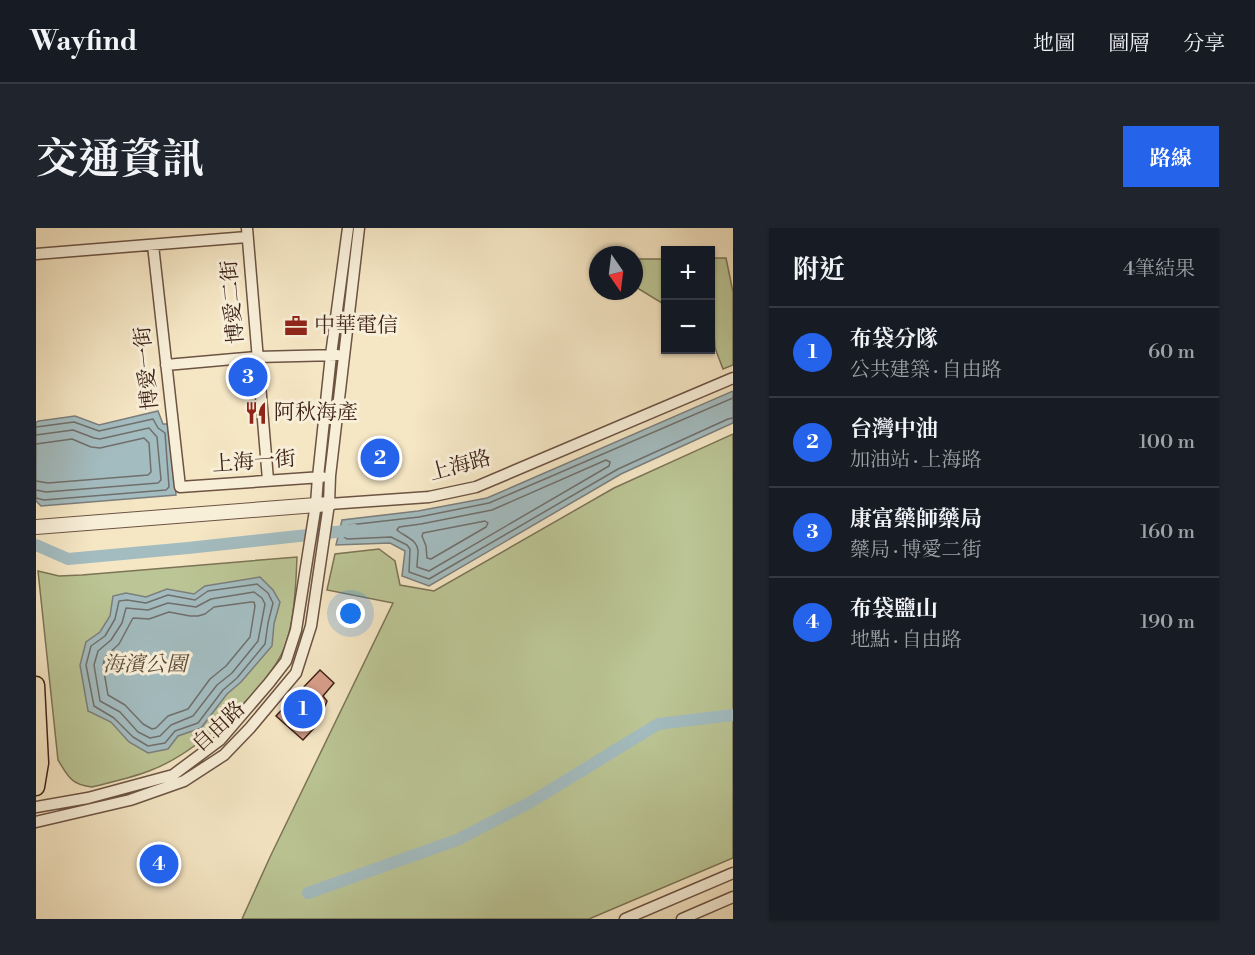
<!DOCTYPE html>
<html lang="zh-TW">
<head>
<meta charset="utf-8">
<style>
  :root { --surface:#171b24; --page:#20242c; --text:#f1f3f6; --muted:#9ea1a6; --line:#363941; --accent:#2563eb }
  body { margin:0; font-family:"Libre Bodoni","Noto Serif TC",serif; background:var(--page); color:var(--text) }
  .controls { position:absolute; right:18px; top:18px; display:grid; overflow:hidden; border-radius:0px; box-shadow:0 2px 4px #0004 }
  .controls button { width:54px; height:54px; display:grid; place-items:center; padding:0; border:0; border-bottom:2px solid var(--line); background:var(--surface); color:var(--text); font:30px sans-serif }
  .compass { position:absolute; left:553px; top:18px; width:54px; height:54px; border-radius:50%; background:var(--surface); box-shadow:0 2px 4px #0004; rotate:166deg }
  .you { position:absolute; left:315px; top:386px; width:21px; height:21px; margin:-15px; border:4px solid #fff; border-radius:50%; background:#1a73e8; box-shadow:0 0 0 9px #1a73e833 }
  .badge { display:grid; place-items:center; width:39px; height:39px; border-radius:50%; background:var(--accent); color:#fff; font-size:20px; font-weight:700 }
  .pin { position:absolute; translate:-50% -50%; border:3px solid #fff; box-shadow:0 2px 6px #0006 }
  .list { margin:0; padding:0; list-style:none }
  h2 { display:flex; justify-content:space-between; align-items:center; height:78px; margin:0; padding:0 24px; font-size:26px }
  h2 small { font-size:20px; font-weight:400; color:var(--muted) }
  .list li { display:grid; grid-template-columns:39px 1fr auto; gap:18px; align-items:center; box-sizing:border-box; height:90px; padding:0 24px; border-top:2px solid var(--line) }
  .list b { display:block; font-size:22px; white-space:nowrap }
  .list p { margin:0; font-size:20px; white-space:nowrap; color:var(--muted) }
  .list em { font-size:20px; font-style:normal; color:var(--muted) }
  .map { position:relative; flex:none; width:697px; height:691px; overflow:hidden; border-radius:0px }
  header { display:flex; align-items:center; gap:36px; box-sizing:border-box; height:84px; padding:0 30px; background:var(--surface); border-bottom:2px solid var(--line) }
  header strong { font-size:28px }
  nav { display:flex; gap:33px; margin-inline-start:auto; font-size:21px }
  .intro { display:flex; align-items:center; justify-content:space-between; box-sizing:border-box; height:144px; padding:0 36px }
  h1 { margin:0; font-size:42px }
  .button { padding:15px 27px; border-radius:0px; background:var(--accent); color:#fff; font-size:21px; font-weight:700 }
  main { display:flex; gap:36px; padding:0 36px }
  aside { flex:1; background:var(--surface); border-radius:0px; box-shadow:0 2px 4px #0004 }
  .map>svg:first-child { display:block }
</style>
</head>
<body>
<header>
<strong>Wayfind</strong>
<nav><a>地圖</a><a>圖層</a><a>分享</a></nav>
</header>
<div class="intro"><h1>交通資訊</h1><a class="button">路線</a></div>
<main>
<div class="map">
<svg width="697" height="691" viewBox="0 0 697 691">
  <rect width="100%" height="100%" fill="#f5e6c4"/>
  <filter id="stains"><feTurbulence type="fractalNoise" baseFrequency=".00333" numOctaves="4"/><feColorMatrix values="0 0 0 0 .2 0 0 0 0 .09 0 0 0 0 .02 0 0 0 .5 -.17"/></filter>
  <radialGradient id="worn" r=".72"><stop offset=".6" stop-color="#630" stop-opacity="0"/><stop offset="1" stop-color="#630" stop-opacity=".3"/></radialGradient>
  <path fill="#bbc595" stroke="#7c7456" stroke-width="1.5" d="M 675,30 L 690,30 L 697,64 L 697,137 L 687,141 L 679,120 L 678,105 L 675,103 Z
    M 598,31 L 629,31 L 629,77 L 598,58 Z
    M 697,206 L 697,630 L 553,691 L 206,691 L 234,629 L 357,375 L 291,362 L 299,326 L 343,321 L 359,333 L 364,357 L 398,363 L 578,260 Z
    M 261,329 C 260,357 258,403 245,427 C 223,469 157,527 113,543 C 95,550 75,554 56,559 C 35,557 32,548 22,532 L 2,343 L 23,348 L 46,347 Z"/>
  <path fill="#a3bcc0" stroke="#7b7e7d" stroke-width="1.5" d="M 697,163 L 697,195 L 585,246 L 393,358 L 366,348 L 369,323 L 354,315 L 300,317 L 306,292 L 382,283 L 451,270 Z
    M 122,183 L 127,196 L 134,196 L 140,267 L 5,278 L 0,273 L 0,194 L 3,193 L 39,188 L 63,197 Z
    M 224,349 L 237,362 L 244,374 L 238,396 L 236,418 L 205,454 L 191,466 L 165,500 L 142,508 L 132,521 L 112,525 L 93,514 L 75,494 L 52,483 L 44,437 L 50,414 L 64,404 L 74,388 L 77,368 L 90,365 L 110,369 L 131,361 L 158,366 L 169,358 Z"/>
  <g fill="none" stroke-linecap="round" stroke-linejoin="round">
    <path stroke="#706f6c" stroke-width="1.5" d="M 697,170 L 453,275 L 383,289 L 313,297 L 310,299 L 308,309 L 311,311 L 355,309 L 371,317 L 374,321 L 373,344 L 393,351 L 582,241 L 692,191 L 697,190
      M 0,199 L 38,194 L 63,203 L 117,191 L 122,200 L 129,205 L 133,259 L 130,262 L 8,272 L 0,270
      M 0,207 L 37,202 L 58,210 L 64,211 L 113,200 L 121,209 L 125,252 L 122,255 L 10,264 L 0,262
      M 0,216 L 36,211 L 55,219 L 64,220 L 108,210 L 113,215 L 115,244 L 112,247 L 12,255 L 0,253
      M 570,232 L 574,234 L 573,238 L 393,343 L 381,339 C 381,334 382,328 382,323 C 381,311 369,309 361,302 L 363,299 L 385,296 L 456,282 Z
      M 449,293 L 452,295 L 450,299 L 395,331 L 391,330 L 390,318 L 386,308 L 387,305 Z
      M 221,356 L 232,365 L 237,375 L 232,395 L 229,416 L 201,450 L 187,462 L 162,495 L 139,503 L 129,515 L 112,518 L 97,509 L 78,490 L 58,478 L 50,437 L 55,418 L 69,408 L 79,391 L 83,373 L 91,372 L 110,375 L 132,367 L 159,372 L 172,363 Z
      M 218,364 L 226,370 L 229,376 L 222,413 L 196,445 L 181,457 L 157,488 L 135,497 L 124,508 L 114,510 L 102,504 L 84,484 L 64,473 L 58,437 L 62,423 L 75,412 L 86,395 L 90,380 L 112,382 L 132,375 L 160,379 L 175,371 Z
      M 215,374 L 218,374 L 219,378 L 214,409 L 190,438 L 174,451 L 152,481 L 132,488 L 120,500 L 116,501 L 107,496 L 89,477 L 72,467 L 67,438 L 69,429 L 83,416 L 97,390 L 113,391 L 133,384 L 154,388 L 162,388 L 169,386 L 178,379 Z"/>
    <path stroke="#a3bcc0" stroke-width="12" d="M 0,317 L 32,331 L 152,320 L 318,302
      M 272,665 L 421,612 L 495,574 L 622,496 L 697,487"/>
  </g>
  <path fill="#d99f8b" stroke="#3e2218" stroke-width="1.5" d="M 284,442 L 298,455 L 287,468 L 291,473 L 281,497 L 267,512 L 240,488 Z"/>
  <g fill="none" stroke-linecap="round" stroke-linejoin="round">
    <g stroke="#6c5343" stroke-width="13">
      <path id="minor" d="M 211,0 L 232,252
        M 117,17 L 144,259 L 286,249
        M 0,26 L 211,9
        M 130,137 L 221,129 L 301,127
        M 293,276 L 393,269 L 440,259 L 697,150
        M 0,579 L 52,570 L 137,547 L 184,512 L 233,455 L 250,433 L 260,402 L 280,276 L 282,249 L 295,127 L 312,0
        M 0,594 L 94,572 L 148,553 L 188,527 L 214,500 L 260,445 L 275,398 L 293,276 L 294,248 L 323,0
        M 589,691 L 697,645
        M 646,691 L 697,669"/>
    </g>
    <g stroke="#6c5343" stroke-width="16">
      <path id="tertiary" d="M 0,299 L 293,276"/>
    </g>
    <g stroke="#3e2218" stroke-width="19">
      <path id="primary" d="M 0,457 L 4,535 L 0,559"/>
    </g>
    <use href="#minor" stroke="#f8efd9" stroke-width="10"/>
    <use href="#tertiary" stroke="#f8efd9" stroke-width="14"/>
    <use href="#primary" stroke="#f5e6c4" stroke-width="16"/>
  </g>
  <defs>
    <g id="office-bare" transform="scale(1.8)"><path d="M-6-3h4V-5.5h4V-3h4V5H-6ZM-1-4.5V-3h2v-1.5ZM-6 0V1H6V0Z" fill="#8f2418" stroke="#f8efd9" stroke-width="2.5" paint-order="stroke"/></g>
    <g id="restaurant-bare" transform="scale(1.8)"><path d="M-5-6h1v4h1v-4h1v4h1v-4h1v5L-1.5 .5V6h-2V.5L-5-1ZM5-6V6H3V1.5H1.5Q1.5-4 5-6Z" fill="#8f2418" stroke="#f8efd9" stroke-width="2.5" paint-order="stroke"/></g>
  </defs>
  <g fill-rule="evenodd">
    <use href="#office-bare" x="260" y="98"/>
    <use href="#restaurant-bare" x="220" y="185"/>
  </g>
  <g text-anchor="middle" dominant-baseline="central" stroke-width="6" stroke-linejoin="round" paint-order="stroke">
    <g font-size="21" fill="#3e2218" stroke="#f8efd9">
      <text transform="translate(197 74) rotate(-95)">博愛二街</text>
      <text transform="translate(111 140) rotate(-96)">博愛一街</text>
      <text transform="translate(218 234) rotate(-4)">上海一街</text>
      <text transform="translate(424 238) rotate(-15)">上海路</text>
      <text transform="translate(183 499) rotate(-43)">自由路</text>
    </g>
    <g font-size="21" fill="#3e2218" stroke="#f8efd9" text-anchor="start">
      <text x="278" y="98">中華電信</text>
      <text x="238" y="185">阿秋海產</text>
    </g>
    <g font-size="21" font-style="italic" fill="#5d4b37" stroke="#f8efd9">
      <text x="109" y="437">海濱公園</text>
    </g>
  </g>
  <rect width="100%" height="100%" filter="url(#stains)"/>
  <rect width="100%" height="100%" fill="url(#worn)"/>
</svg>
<div class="controls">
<button>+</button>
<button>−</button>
</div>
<svg class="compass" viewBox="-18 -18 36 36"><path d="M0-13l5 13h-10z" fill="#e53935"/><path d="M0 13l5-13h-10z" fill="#9ea1a6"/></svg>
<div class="you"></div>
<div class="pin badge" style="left:267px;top:481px">1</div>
<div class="pin badge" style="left:344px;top:230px">2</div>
<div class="pin badge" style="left:212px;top:149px">3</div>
<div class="pin badge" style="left:123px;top:636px">4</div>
</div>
<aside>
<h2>附近<small>4筆結果</small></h2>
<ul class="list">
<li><span class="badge">1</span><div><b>布袋分隊</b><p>公共建築 · 自由路</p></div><em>60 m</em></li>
<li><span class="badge">2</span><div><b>台灣中油</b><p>加油站 · 上海路</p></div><em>100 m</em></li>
<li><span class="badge">3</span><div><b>康富藥師藥局</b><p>藥局 · 博愛二街</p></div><em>160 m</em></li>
<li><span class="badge">4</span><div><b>布袋鹽山</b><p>地點 · 自由路</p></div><em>190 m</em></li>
</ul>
</aside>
</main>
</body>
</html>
